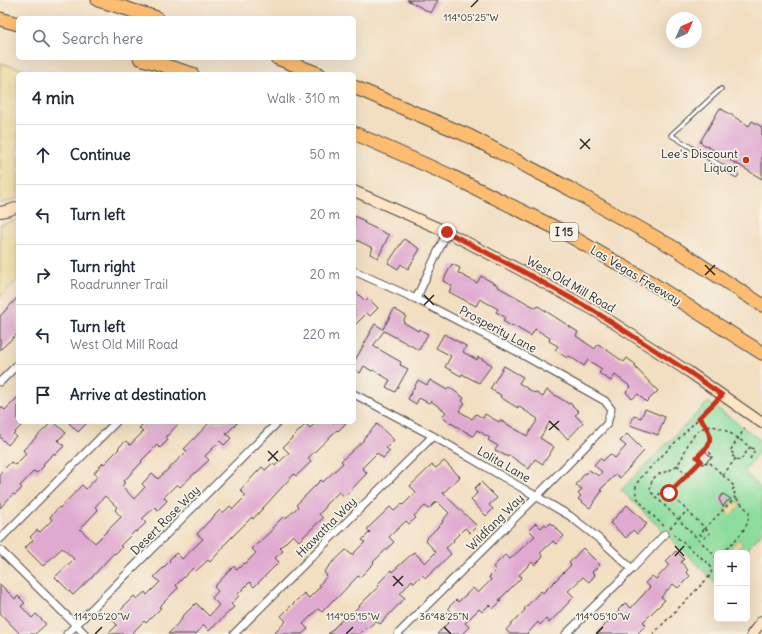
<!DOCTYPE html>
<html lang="en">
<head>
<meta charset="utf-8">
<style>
  :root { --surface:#fff; --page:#f2f2f3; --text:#1f2937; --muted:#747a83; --line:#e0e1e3 }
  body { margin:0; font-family:Delius,sans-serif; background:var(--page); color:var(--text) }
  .controls { position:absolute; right:12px; bottom:12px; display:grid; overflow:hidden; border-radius:6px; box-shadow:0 4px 16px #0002 }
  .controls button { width:36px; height:36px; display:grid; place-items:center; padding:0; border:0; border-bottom:1px solid var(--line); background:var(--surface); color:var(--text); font:20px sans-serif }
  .compass { position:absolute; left:666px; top:12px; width:36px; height:36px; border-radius:50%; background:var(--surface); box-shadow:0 4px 16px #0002; rotate:45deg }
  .stop { position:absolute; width:12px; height:12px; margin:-9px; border:3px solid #c8321e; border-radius:50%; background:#fff }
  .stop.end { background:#c8321e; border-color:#fff; box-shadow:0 1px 4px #0008 }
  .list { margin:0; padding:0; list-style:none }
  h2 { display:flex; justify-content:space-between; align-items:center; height:52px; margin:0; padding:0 16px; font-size:17px }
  h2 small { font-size:13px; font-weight:400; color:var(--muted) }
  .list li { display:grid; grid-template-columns:26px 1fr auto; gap:12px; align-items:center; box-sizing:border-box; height:60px; padding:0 16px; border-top:1px solid var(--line) }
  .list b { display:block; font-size:15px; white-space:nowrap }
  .list p { margin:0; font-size:13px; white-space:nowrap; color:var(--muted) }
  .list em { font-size:13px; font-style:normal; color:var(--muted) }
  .icon { flex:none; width:22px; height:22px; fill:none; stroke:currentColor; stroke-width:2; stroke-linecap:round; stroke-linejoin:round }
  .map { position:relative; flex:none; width:762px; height:634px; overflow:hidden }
  .search { position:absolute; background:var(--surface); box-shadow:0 4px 16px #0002; left:16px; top:16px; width:340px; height:44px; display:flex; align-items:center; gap:10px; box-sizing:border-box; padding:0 14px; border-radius:6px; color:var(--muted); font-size:15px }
  .panel { position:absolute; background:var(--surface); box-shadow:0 4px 16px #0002; left:16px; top:72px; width:340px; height:352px; border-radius:6px }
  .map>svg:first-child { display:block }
</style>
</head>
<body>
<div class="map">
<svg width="762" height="634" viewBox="0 0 762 634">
  <rect width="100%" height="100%" fill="#f7f3e8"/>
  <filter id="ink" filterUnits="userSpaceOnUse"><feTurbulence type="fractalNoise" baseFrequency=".025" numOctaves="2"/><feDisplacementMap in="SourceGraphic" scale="8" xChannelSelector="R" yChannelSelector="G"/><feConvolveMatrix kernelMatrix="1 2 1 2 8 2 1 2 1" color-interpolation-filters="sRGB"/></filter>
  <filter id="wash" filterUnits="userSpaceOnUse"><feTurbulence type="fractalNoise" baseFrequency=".012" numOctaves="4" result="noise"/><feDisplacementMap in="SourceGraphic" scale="16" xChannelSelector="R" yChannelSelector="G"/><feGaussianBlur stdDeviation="0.9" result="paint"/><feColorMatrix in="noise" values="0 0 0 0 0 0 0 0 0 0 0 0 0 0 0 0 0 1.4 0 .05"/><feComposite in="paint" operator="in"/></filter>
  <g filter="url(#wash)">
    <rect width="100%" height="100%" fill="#f2dec1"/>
    <path fill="#8cdd9d" stroke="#5c8464" d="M 708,402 L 762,441 L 762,447 L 744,472 L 762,489 L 762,529 L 760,536 L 749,546 L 747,557 L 747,553 L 717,553 L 717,584 L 621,490 Z"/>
    <path fill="#eeda9e" stroke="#8c8264" d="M 0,63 L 41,74 L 18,74 L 18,198 L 9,201 L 0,203 Z
      M 18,220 L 18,279 L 0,297 L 0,225 Z
      M 733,501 L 736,504 L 738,502 L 741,505 L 730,516 L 725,510 Z
      M 739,539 L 743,544 L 734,553 L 725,553 Z"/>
    <g id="blocks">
      <path fill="#e0a9d0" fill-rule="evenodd" d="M 407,0 L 438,0 L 431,13 Z
        M 720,108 L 749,126 L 752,121 L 762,127 L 762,179 L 700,142 Z
        M 354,216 L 365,221 L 364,223 L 389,235 L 378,258 L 370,254 L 373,248 L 354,239 Z
        M 404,239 L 420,249 L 408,269 L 401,264 L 398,269 L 388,263 Z
        M 452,264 L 460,268 L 458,273 L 477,283 L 481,276 L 499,286 L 498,287 L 536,308 L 538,306 L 578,332 L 576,336 L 595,349 L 598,344 L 624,362 L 627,358 L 636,365 L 635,367 L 658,391 L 646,402 L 638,394 L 632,399 L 626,392 L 631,387 L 615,375 L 611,381 L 599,373 L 602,369 L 588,360 L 584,366 L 569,356 L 567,358 L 555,350 L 558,346 L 549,341 L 550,338 L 535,329 L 531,336 L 512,325 L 511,326 L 503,321 L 505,317 L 496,312 L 498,309 L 480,299 L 476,306 L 449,292 L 452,286 L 443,281 Z
        M 354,290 L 365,301 L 368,298 L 378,308 L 370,316 L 367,313 L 354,326 Z
        M 18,297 L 18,333 L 0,350 L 0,316 Z
        M 394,309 L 406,316 L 403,322 L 418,331 L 419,329 L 428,334 L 419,350 L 384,331 L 373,346 L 401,362 L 400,365 L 408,369 L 395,392 L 386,387 L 390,380 L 373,370 L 372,371 L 364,366 L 360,373 L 354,369 L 354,362 L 371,332 L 370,332 L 375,324 L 383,329 Z
        M 444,334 L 466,346 L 463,352 L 477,360 L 478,357 L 492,365 L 479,383 L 462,374 L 461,376 L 445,367 L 451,356 L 436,348 Z
        M 504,366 L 523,377 L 519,383 L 534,393 L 535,392 L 543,397 L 547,390 L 569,404 L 570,403 L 579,412 L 575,415 L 583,423 L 568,439 L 550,422 L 540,438 L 554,447 L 543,464 L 535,459 L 529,469 L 509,455 L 508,457 L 495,450 L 498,446 L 488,440 L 490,438 L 477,430 L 473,436 L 451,423 L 451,424 L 442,417 L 446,412 L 431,401 L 429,403 L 419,398 L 416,404 L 408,399 L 418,380 L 427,385 L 430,380 L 447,390 L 449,387 L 464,398 L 462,401 L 465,403 L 459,411 L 472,419 L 476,414 L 483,418 L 485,414 L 499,422 L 500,420 L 527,436 L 538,419 L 518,406 L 518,408 L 500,397 L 501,395 L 490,389 Z
        M 18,397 L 18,422 L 25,422 L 13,434 L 16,436 L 8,445 L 0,437 L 0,406 L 5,410 Z
        M 645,409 L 665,417 L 658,435 L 630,425 L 634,416 L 641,418 Z
        M 52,422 L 54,422 L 66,433 L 58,440 L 64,446 L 55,455 L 54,453 L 43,464 L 44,466 L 37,473 L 34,471 L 20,486 L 22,488 L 15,495 L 13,494 L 0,508 L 0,473 L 11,462 L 15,465 L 26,454 L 23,450 Z
        M 68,422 L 88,422 L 78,432 Z
        M 145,422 L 180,422 L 166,437 L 168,440 L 160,448 L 157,445 L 141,461 L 142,462 L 123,482 L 125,483 L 122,486 L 134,499 L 145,487 L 142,484 L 152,473 L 158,479 L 187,451 L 184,449 L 210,422 L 238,422 L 226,434 L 231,438 L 224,445 L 220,441 L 205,456 L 209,460 L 180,487 L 177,484 L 164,497 L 167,501 L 158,510 L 155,507 L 142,519 L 146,523 L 136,532 L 135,531 L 120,546 L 122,547 L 115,554 L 114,553 L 92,577 L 73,595 L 55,577 L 74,559 L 62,548 L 43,566 L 25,548 L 33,540 L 30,537 L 37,530 L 40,532 L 52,520 L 50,517 L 59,507 L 60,508 L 82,485 L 86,489 L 98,476 L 94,473 L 103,463 L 104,464 L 119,449 L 118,448 L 126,441 L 130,445 L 143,432 L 139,428 ZM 105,496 L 117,507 L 115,510 L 121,517 L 95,543 L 80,529 L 98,510 L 95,507 Z
        M 317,422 L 347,422 L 338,431 L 337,430 L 308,458 L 311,462 L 296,476 L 294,474 L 253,519 L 252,517 L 223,546 L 224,547 L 210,562 L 208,560 L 196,571 L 193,568 L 176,585 L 178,588 L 159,607 L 161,608 L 146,623 L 144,621 L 131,634 L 108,634 L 117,625 L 112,619 L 124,607 L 124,606 L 134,596 L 137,599 L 145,592 L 147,595 L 160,582 L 154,577 L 170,561 L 169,560 L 176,553 L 182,559 L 203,539 L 197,534 L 210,520 L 220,510 L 223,513 L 230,506 L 233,509 L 246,496 L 240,490 L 262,467 L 265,470 L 273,463 L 275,466 L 289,453 L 283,447 L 306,424 L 310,428 Z
        M 377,424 L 394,440 L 386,448 L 390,451 L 383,458 L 377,453 L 362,468 L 367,473 L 351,490 L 344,496 L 339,492 L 325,505 L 326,507 L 319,514 L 323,518 L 299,541 L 293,535 L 280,548 L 283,551 L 275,558 L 279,562 L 254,587 L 250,582 L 237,595 L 239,596 L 231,604 L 234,607 L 209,631 L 204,625 L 196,634 L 168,634 L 182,619 L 181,618 L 196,603 L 209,616 L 219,605 L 212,598 L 218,591 L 214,587 L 234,566 L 237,570 L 244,563 L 245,564 L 256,553 L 252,549 L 273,529 L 272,528 L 283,517 L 285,519 L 298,507 L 296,505 L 321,480 L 323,482 L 343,463 L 341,461 L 364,440 L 363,439 Z
        M 627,434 L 644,451 L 620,478 L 616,474 L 600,490 L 602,491 L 590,508 L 578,499 L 581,496 L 578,494 L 582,489 L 576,485 L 585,473 L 585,474 L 589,470 L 599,476 L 602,472 L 594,465 L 600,458 L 603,461 L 610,454 L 615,458 L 626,446 L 620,441 Z
        M 705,451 L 711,457 L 705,463 L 699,457 Z
        M 444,461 L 460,477 L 443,493 L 477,526 L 470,533 L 465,528 L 453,540 L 454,541 L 446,548 L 451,554 L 426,578 L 422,575 L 414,583 L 412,580 L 400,594 L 405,598 L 380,624 L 376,621 L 368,628 L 367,627 L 360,634 L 328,634 L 347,615 L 349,616 L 379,586 L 377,585 L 391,570 L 392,572 L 414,552 L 425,563 L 436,552 L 425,540 L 443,522 L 442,521 L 449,513 L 437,501 L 429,509 L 425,506 L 414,516 L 416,518 L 409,524 L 406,521 L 389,537 L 394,542 L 373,562 L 374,563 L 360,577 L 358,576 L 335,600 L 334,599 L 322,612 L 318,609 L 303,624 L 308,629 L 302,634 L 274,634 L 286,621 L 281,616 L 304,593 L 309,598 L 321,586 L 319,585 L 327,576 L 324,572 L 330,565 L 346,550 L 352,555 L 365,542 L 362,540 L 370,532 L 367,529 L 390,507 L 394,511 L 402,504 L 403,505 L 416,492 L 410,486 L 432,465 L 436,468 Z
        M 481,482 L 497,498 L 489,505 L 493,509 L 486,516 L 471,500 L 477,493 L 474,489 Z
        M 723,494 L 731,499 L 726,502 L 723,507 L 719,499 Z
        M 627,505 L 647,524 L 637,534 L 633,530 L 626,538 L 610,523 Z
        M 536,523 L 541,528 L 545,524 L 547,526 L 551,523 L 564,536 L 556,544 L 553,541 L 540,553 L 543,557 L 535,565 L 532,562 L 519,575 L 522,577 L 499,600 L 501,601 L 493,609 L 489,605 L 482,612 L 479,609 L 465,623 L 469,627 L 462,634 L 437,634 L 449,622 L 445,618 L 452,612 L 448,608 L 456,600 L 458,602 L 473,588 L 478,593 L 491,580 L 489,577 L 496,570 L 493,567 L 505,555 L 510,559 L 535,536 L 529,530 Z
        M 583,548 L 600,565 L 592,572 L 595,575 L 589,582 L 583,577 L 568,591 L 574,597 L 549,623 L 546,619 L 540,625 L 538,622 L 527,634 L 510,634 L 506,630 L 525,610 L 524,609 L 541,591 L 543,593 L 571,565 L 569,563 Z
        M 676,551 L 684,559 L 681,562 L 688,570 L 686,572 L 690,576 L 678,588 L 673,584 L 661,597 L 665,600 L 643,622 L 646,625 L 637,634 L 596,634 L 619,611 L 618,610 L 625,603 L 631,608 L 650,587 L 645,583 L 652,576 L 656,579 L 669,565 L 666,561 Z
        M 0,584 L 15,599 L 18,596 L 25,603 L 21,606 L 32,618 L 36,614 L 46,624 L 35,634 L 20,634 L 0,613 Z"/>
    </g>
  </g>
  <g filter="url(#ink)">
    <use href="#blocks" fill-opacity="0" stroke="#494642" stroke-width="1"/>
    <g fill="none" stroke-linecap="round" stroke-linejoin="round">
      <g stroke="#494642" stroke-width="5.5">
        <path id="lane" d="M 721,89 L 671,135 L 736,175"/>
      </g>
      <g stroke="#494642" stroke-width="9">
        <path id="street" d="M 354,271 L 416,299 L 516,351 L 605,401 L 611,409 L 607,424 L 537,496 L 398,634
          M 416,299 L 447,232
          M 0,382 L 18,364
          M 354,394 L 433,436 L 570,516 L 603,542 L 632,569
          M 0,539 L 116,422
          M 0,550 L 85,634
          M 67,634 L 278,422
          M 234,634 L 433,436
          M 566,634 L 632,569 L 665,534"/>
      </g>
      <g stroke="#494642" stroke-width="12">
        <path id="secondary" d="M 354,191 L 447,232 L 522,271 L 595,311 L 689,372 L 762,423
          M 0,212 L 10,210 L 18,207
          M 752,634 L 762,621"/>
      </g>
      <g stroke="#494642" stroke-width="15">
        <path id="highway" d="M 98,0 L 157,18
          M 0,19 L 18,24
          M 140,58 L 192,74
          M 277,58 L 319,74
          M 354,87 L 469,136 L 570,189 L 676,249 L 762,305
          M 354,133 L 451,176 L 558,229 L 650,282 L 762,353"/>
      </g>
      <path stroke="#494642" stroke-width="1.5" stroke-dasharray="3 3" stroke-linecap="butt" d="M 699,418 C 706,424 714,436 708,445 L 697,457 L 704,465 L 708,461 L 735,487 L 732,490 L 735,493 L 733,495 L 735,498 L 705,528 L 669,493 L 701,461
        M 705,448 L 713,456 L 708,461
        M 750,459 L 755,450 L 750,447
        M 677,465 L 687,475
        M 723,475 L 736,458
        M 665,488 L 669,493 L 664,498 L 659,494 Z
        M 664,526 C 657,520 637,501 636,494 C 634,487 638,481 642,476 L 715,402
        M 670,528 L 687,511
        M 705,528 L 710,533 L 704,538 L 700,534 Z
        M 722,553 C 733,542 750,529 749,512 L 736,498
        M 717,558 L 650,491 C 651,470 664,476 676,466 C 682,461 685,450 688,444 C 706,411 729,432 750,447 L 740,461 L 731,455 L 733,453 L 730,451 L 745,428
        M 653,634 L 707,579 C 712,574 713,570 709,564 L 674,535"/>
      <use href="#lane" stroke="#fff" stroke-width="3.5"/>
      <use href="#street" stroke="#fff" stroke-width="7"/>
      <use href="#secondary" stroke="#fee5c5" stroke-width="10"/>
      <use href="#highway" stroke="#fcbd6f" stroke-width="13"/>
    </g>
  </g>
  <g fill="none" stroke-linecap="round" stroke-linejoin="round" filter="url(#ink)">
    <path stroke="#c8321e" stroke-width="5" d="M 447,232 L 522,271 L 594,311 L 689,372 L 722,395 L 699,418 C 706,424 713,436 708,446 L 697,457 L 701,461 L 669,493"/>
  </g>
  <path fill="none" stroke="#2b2b2b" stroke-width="1.5" d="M 471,7 L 478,0M 580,139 L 590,149M 580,149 L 590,139M 705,265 L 715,275M 705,275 L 715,265M 424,295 L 434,305M 424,305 L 434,295M 549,421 L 559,430M 549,430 L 559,421M 268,451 L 278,461M 268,461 L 278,451M 675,546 L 684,556M 675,556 L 684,546M 393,576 L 403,586M 393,586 L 403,576M 444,627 L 451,634M 95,634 L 102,627M 346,634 L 353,627M 596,634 L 603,627"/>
  <circle fill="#c8321e" stroke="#f7f3e8" stroke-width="1.5" cx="746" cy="160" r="4"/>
  <g text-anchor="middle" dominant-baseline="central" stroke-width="3.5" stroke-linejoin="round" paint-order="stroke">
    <rect fill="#f7f3e8" stroke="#686764" stroke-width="1" x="550" y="223" width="28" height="18" rx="3"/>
    <g font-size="11" font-weight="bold" fill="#2b2b2b">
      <text x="564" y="232">I 15</text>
    </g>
    <g font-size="12" fill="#2b2b2b" stroke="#f7f3e8" text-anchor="end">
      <text x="738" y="153">Lee's Discount<tspan x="738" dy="14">Liquor</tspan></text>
    </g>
    <g font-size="12" fill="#2b2b2b" stroke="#f7f3e8">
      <text transform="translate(636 275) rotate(31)">Las Vegas Freeway</text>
      <text transform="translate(571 284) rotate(30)">West Old Mill Road</text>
      <text transform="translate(498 329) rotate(28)">Prosperity Lane</text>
      <text transform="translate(504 464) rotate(30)">Lolita Lane</text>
      <text transform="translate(165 520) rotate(-45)">Desert Rose Way</text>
      <text transform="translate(495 522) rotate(-45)">Wildfang Way</text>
      <text transform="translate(326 527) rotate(-45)">Hiawatha Way</text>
    </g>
  </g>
  <g font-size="10" text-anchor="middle" fill="#2b2b2b" stroke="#f7f3e8" stroke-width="3.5" stroke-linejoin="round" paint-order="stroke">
    <text x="471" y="21">114°05'25"W</text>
    <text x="102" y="620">114°05'20"W</text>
    <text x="353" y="620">114°05'15"W</text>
    <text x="603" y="620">114°05'10"W</text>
    <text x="444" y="620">36°48'25"N</text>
  </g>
</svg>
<div class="controls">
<button>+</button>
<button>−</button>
</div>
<svg class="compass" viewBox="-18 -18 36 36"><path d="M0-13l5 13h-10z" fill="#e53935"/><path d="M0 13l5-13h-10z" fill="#747a83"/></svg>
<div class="stop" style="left:669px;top:493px"></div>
<div class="stop end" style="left:447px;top:232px"></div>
<div class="search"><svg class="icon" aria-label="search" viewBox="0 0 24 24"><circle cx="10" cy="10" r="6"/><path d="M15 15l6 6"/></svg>Search here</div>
<section class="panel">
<h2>4 min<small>Walk · 310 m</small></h2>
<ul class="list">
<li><svg class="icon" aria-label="ahead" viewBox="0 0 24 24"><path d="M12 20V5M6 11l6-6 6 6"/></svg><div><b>Continue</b></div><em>50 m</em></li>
<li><svg class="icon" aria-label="left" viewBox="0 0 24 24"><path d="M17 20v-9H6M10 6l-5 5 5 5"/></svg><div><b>Turn left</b></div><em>20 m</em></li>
<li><svg class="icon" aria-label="right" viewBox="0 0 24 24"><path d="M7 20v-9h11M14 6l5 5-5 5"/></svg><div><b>Turn right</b><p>Roadrunner Trail</p></div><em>20 m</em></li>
<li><svg class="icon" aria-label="left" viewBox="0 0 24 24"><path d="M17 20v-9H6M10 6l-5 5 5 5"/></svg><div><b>Turn left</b><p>West Old Mill Road</p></div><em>220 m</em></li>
<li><svg class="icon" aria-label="arrive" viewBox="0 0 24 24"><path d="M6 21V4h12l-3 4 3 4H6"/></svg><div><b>Arrive at destination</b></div></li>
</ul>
</section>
</div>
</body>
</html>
